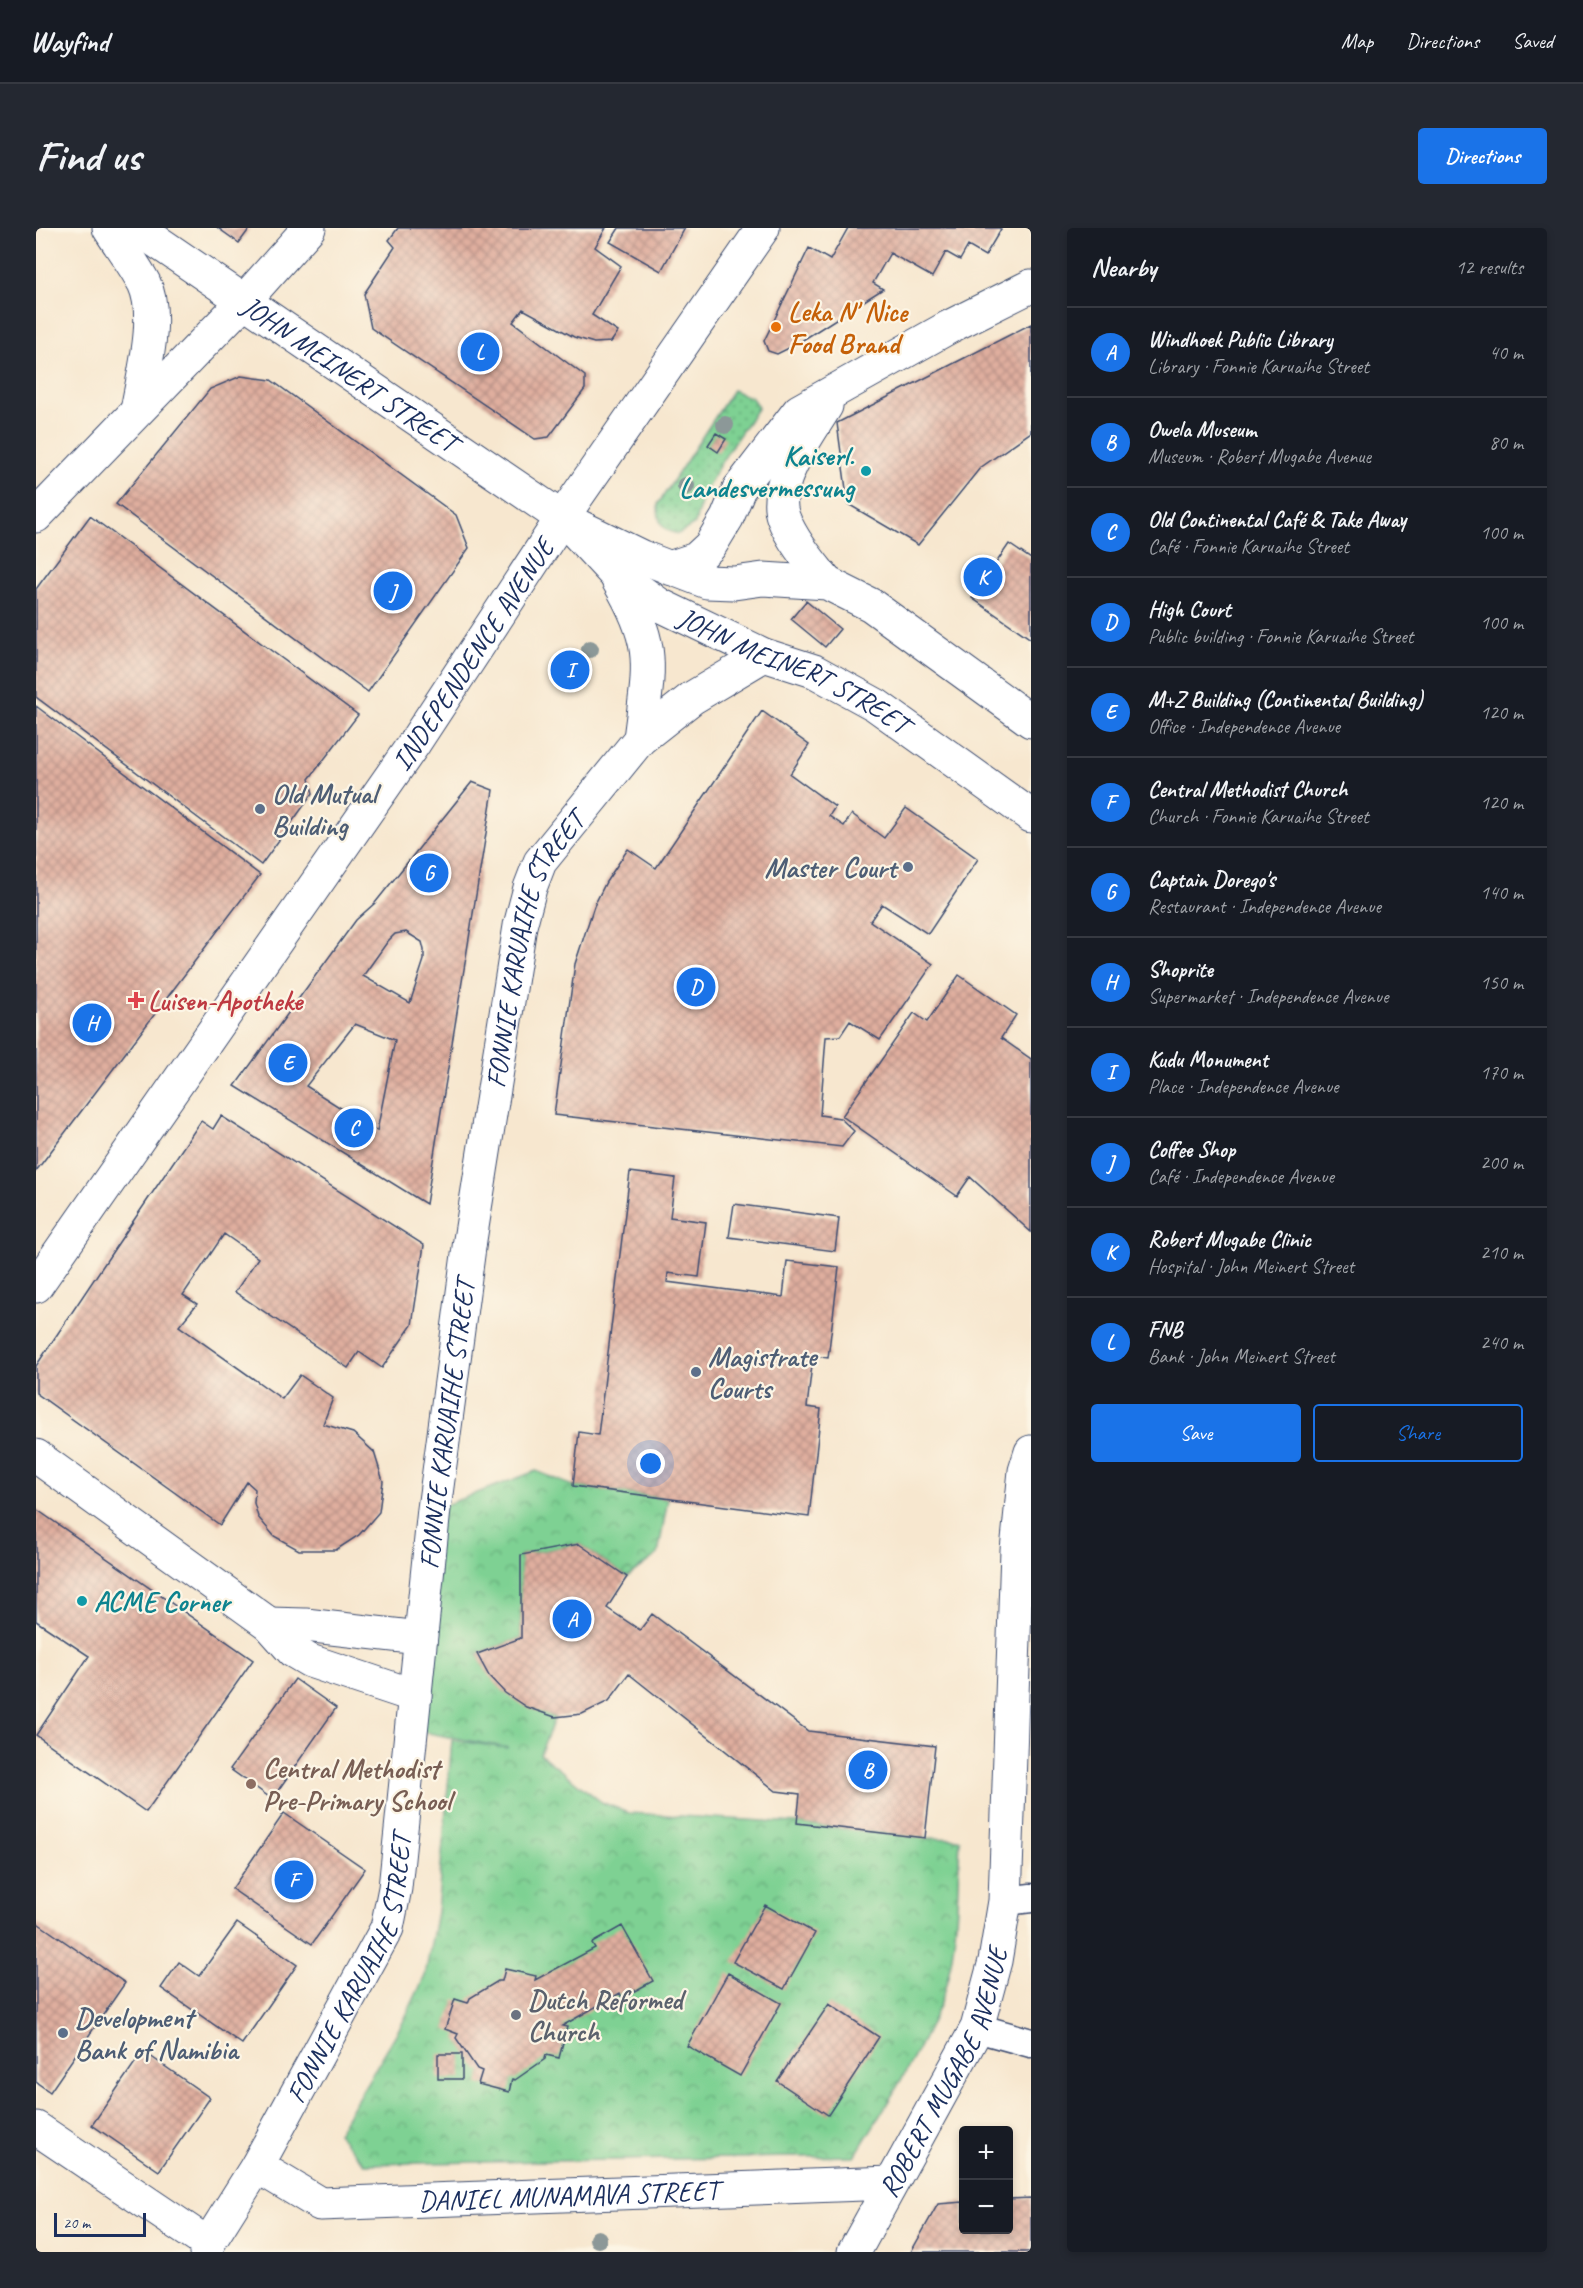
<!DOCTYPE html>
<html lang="en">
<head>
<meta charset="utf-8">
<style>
  :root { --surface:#171b24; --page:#242831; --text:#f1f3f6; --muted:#9ea1a6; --line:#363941; --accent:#1a73e8 }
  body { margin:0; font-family:Caveat,sans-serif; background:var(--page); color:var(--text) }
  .controls { position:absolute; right:18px; bottom:18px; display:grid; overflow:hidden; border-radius:6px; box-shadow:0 3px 9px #0003 }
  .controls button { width:54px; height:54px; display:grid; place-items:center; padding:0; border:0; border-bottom:2px solid var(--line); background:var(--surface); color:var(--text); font:30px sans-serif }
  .scale { position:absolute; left:18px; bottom:15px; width:92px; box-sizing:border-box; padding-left:6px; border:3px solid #1b2f5e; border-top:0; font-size:16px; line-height:21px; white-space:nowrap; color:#1b2f5e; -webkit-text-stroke:4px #fcf5e5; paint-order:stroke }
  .you { position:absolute; left:615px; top:1236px; width:21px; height:21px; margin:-15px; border:4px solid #fff; border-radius:50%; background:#1a73e8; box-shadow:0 0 0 9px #1a73e833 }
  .badge { display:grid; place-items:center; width:39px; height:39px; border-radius:50%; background:var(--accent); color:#fff; font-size:20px; font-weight:700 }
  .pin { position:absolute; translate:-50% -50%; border:3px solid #fff; box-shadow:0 2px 6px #0006 }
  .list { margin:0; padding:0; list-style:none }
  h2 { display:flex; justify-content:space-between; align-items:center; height:78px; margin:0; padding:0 24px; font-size:26px }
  h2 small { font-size:20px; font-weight:400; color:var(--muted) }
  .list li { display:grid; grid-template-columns:39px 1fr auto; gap:18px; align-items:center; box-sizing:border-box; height:90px; padding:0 24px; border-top:2px solid var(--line) }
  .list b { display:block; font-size:22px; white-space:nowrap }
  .list p { margin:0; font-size:20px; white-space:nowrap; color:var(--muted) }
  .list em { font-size:20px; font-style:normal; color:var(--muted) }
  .actions { display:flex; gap:12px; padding:18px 24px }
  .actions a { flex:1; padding:14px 0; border:2px solid var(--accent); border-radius:6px; text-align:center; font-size:21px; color:var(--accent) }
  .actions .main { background:var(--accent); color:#fff }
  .map { position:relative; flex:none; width:995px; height:2024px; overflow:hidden; border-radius:6px }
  header { display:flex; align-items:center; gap:36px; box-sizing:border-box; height:84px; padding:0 30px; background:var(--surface); border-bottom:2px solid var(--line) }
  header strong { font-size:28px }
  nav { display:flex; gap:33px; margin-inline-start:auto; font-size:21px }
  .intro { display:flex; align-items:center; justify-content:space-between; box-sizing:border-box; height:144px; padding:0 36px }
  h1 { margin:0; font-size:42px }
  .button { padding:15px 27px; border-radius:6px; background:var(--accent); color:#fff; font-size:21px; font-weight:700 }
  main { display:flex; gap:36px; padding:0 36px }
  aside { flex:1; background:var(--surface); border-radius:6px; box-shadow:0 3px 9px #0003 }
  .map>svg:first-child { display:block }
</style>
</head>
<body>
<header>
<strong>Wayfind</strong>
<nav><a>Map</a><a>Directions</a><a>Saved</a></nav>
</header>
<div class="intro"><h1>Find us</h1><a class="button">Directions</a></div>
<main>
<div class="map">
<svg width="995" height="2024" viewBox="0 0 995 2024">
  <defs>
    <pattern id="grass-dots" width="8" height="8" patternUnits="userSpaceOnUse" patternTransform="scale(1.5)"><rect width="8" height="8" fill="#7ed193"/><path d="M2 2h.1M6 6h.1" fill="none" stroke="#66aa7b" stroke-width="1.8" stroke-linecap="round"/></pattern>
    <pattern id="park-crowns" width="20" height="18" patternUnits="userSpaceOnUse" patternTransform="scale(1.5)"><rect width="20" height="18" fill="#7ed193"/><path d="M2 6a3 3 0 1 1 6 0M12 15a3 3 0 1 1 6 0" fill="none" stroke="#66aa7b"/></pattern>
    <pattern id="building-cross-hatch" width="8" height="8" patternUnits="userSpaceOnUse" patternTransform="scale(1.5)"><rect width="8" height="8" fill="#e0af9f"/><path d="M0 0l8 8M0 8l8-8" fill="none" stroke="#b58f85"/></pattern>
  </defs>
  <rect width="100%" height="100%" fill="#fcf5e5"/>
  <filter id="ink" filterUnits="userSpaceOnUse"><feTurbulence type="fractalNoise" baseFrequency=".0167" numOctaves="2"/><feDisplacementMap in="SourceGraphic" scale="12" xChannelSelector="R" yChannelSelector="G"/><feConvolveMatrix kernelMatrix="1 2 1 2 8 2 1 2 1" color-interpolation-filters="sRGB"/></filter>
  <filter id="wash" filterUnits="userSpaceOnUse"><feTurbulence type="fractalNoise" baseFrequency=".008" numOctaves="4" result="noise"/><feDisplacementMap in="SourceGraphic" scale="24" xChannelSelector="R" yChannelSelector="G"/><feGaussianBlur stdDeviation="1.35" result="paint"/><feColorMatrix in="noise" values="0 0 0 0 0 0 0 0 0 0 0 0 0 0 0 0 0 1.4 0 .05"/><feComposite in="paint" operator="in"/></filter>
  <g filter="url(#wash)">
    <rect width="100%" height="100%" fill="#f7e7cf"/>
    <path fill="url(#grass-dots)" stroke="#4c8078" stroke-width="1.5" d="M 697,162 L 716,170 L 722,179 C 698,216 668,252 659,296 L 642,306 C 624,302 622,293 622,276 Z"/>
    <path fill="url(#park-crowns)" stroke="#4c8078" stroke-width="1.5" d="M 500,1243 L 537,1258 L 632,1271 L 622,1326 L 591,1349 L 543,1316 L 485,1327 L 485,1410 L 441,1426 C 462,1464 479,1475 519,1489 L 504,1526 L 565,1574 L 593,1585 L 761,1595 L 889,1610 L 924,1611 C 921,1662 923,1726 904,1775 C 883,1827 848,1880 819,1928 L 329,1936 L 301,1905 L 366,1796 L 389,1748 L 401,1684 L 416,1512 L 472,1520 L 376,1502 L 398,1281 Z"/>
    <g id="blocks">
      <path fill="url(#building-cross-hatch)" fill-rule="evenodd" d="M 182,0 L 214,0 L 203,15 Z
        M 362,0 L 570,0 L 559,19 L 585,38 L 556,87 L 582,104 L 575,114 L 558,115 L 538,109 L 487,81 L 477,94 L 549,148 L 549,161 L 513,209 L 499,211 L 335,100 L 328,66 L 359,19 L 353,12 Z
        M 583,0 L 649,0 L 625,43 L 574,14 Z
        M 812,0 L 963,0 L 965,1 L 949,28 L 932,18 L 924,32 L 910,24 L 896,49 L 854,25 L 837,55 L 847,61 L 759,117 L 741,126 L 732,123 L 728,113 L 773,20 L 794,32 Z
        M 995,96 L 995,204 L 944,240 L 882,317 L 812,276 L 801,195 Z
        M 205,148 L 235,152 L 420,287 L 433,320 L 332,464 L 80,276 L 174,161 Z
        M 680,205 L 690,211 L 682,224 L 672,217 Z
        M 54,288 L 322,487 L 273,551 L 277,565 L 225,637 L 0,469 L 0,361 Z
        M 973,316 L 995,331 L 995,411 L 936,370 Z
        M 770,373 L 804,401 L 789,419 L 755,391 Z
        M 0,478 L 224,647 L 0,943 Z
        M 726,483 L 773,517 L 754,546 L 799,579 L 793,588 L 808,598 L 816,586 L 848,610 L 870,580 L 942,631 L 892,706 L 846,676 L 834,693 L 897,736 L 844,812 L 814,793 L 804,808 L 790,809 L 784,887 L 804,890 L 818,903 L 806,919 L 518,887 L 539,736 L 558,678 L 570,654 L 592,621 L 620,640 Z
        M 436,554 L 457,562 L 390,976 L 199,858 L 320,692 L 339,675 ZM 370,704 L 386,714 L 388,722 L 388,732 L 374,775 L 327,748 L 352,713 L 359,706 ZM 319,796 L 359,812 L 341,903 L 270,858 Z
        M 923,747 L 980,787 L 965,810 L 995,831 L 995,1004 L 934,949 L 921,968 L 806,888 L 878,785 L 891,794 Z
        M 185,888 L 388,1017 L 376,1097 L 346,1140 L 323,1124 L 312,1140 L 199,1064 L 222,1030 L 188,1006 L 147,1067 L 161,1076 L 143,1098 L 246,1171 L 264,1147 L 297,1170 L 287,1196 L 317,1205 L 338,1224 L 347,1253 L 343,1284 L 323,1307 L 300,1322 L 263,1322 L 238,1308 L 222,1289 L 218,1275 L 219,1261 L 211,1254 L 184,1297 L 0,1165 L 0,1138 L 79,1020 L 165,893 L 177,901 Z
        M 594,944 L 639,950 L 634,989 L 670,994 L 663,1049 L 632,1045 L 631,1054 L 747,1069 L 751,1033 L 803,1039 L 792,1130 L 777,1128 L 771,1179 L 785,1181 L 773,1289 L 537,1258 L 543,1204 L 562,1207 Z
        M 698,976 L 803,990 L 799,1023 L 693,1009 Z
        M 0,1281 L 217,1432 L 110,1584 L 0,1507 L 53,1428 L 0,1393 Z
        M 543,1316 L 591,1349 L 571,1380 L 604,1402 L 616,1386 L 772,1503 L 899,1518 L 889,1610 L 761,1595 L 764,1566 L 740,1563 L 593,1446 L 573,1473 L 546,1486 L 519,1489 L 490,1479 L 469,1465 L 453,1448 L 441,1426 L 485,1410 L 485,1327 Z
        M 259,1451 L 300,1480 L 236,1571 L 194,1541 Z
        M 248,1585 L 329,1641 L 276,1716 L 196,1661 Z
        M 729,1677 L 779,1705 L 748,1761 L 697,1734 Z
        M 0,1694 L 89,1755 L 14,1864 L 0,1854 Z
        M 201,1695 L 261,1737 L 206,1816 L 125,1760 L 143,1734 L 163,1748 Z
        M 586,1698 L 617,1753 L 586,1770 L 584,1765 L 526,1798 L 531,1799 L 523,1830 L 510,1827 L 509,1831 L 479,1852 L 476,1851 L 473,1864 L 442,1856 L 446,1843 L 441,1841 L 420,1810 L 422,1806 L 409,1801 L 419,1771 L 432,1775 L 434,1770 L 462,1753 L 466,1753 L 469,1741 L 500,1748 L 499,1752 L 559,1720 L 556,1715 Z
        M 692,1745 L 745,1775 L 704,1848 L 651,1818 Z
        M 793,1776 L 843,1809 L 792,1887 L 741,1853 Z
        M 107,1823 L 174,1870 L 123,1943 L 56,1897 Z
        M 402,1826 L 426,1826 L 426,1851 L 402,1851 Z
        M 995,1970 L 995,2024 L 875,2024 L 902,1976 L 927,1974 L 927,2002 L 972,2002 L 972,1971 Z"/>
    </g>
  </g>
  <g filter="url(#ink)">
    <use href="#blocks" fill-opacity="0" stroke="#3c4b6f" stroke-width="1.5"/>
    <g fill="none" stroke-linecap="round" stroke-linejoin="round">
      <g stroke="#3c4b6f" stroke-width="31">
        <path id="street" d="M 969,1673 L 995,1670
          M 941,1800 L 995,1815"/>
      </g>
      <g stroke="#3c4b6f" stroke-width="35">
        <g id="secondary">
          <path d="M 73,0 C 84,18 98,36 108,55 C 124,89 107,147 101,183"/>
          <path id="s1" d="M 101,0 L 526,290 L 606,329 L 671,354 L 698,355 L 727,351 L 791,355 L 835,377 L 995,493"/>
          <path d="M 790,178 C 773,206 735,256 747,289 C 756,313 776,336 791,355"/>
          <path d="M 0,288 L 208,73 L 273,0"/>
          <path id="s2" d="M 538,302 L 577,344 L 624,377 L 728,427 L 778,443 L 840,477 L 995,588"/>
          <path d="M 633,340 L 660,331 L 674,318 L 691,290 L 703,261 L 763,183 L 913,99 L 995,58"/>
          <path d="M 582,352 C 621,418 613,438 604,511"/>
          <path id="s3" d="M 0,1058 L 379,514 L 526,290 L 727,0"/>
          <path d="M 0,1228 L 233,1396 L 257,1423 L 274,1433 L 379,1468"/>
          <path d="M 233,1396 L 269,1397 L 384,1410"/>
          <path d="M 0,1900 L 172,2016"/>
          <path id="s4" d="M 221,1938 L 284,1976 L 855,1955"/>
          <path id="s5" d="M 170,2024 L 172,2016 L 221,1938 L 351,1700 L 359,1660 L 398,1281 L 434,1012 L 484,698 L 494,660 L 504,634 L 604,511 L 656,470 L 728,427"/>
          <path id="s6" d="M 818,2024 L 941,1800 L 959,1733 L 969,1673 L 981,1322 L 989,1243 L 995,1224"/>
        </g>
      </g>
      <use href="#street" stroke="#fff" stroke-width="28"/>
      <use href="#secondary" stroke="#fff" stroke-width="33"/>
    </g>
    <g fill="#8c9898">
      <circle cx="689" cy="197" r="9"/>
      <circle cx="650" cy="258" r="9"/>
      <circle cx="554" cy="421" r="9"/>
      <circle cx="562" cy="2011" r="9"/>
    </g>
  </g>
  <circle fill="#e8710a" stroke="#fcf5e5" stroke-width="2" cx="740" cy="99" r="6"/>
  <g fill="#0f9aa8" stroke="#fcf5e5" stroke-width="2">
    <circle cx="830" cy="243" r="6"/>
    <circle cx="46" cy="1373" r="6"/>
  </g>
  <g fill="#5c6f8a" stroke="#fcf5e5" stroke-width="2">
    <circle cx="224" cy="581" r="6"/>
    <circle cx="872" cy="639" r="6"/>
    <circle cx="660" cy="1144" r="6"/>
    <circle cx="27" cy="1805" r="6"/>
  </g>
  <path fill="#e0444e" stroke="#fcf5e5" stroke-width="2" d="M97 763h6v6h6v6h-6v6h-6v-6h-6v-6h6z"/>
  <circle fill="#8d6e63" stroke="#fcf5e5" stroke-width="2" cx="215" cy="1556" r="6"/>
  <circle fill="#6b7280" stroke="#fcf5e5" stroke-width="2" cx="480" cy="1787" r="6"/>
  <g text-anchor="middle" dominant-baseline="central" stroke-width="4.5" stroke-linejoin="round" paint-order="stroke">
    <g font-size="28" font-weight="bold" fill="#c56008" stroke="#fcf5e5" text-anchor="start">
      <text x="752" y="83">Leka N' Nice<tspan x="752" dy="32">Food Brand</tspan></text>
    </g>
    <g font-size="28" fill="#1b2f5e" stroke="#fcf5e5">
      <text stroke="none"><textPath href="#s1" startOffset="258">JOHN MEINERT STREET</textPath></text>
      <text stroke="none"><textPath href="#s3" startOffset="768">INDEPENDENCE AVENUE</textPath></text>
      <text stroke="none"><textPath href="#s2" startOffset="264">JOHN MEINERT STREET</textPath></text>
      <text stroke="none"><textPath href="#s5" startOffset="1365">FONNIE KARUAIHE STREET</textPath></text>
      <text stroke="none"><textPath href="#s5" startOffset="879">FONNIE KARUAIHE STREET</textPath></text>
      <text stroke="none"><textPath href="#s5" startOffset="321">FONNIE KARUAIHE STREET</textPath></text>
      <text stroke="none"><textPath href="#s6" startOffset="202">ROBERT MUGABE AVENUE</textPath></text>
      <text stroke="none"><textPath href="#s4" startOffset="322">DANIEL MUNAMAVA STREET</textPath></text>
    </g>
    <g font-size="28" font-weight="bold" fill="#0d838f" stroke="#fcf5e5" text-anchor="end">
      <text x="818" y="227">Kaiserl.<tspan x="818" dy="32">Landesvermessung</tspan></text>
      <text x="58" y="1373" text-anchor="start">ACME Corner</text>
    </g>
    <g font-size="28" font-weight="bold" fill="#4e5e75" stroke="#fcf5e5" text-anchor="start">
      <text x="236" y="565">Old Mutual<tspan x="236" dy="32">Building</tspan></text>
      <text x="860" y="639" text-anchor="end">Master Court</text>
      <text x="672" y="1128">Magistrate<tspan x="672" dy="32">Courts</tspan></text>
      <text x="39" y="1789">Development<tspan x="39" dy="32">Bank of Namibia</tspan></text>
    </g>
    <g font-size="28" font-weight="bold" fill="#be3a42" stroke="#fcf5e5" text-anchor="start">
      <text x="112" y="772">Luisen-Apotheke</text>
    </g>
    <g font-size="28" font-weight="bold" fill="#785e54" stroke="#fcf5e5" text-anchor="start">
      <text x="227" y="1540">Central Methodist<tspan x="227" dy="32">Pre-Primary School</tspan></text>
    </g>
    <g font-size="28" font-weight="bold" fill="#5b616d" stroke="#fcf5e5" text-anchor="start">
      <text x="492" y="1771">Dutch Reformed<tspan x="492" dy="32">Church</tspan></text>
    </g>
  </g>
</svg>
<div class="controls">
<button>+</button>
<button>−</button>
</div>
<div class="scale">20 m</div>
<div class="you"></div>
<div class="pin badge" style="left:536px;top:1391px">A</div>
<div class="pin badge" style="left:832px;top:1542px">B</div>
<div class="pin badge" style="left:318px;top:900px">C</div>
<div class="pin badge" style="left:660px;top:759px">D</div>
<div class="pin badge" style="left:252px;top:835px">E</div>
<div class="pin badge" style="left:258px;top:1652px">F</div>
<div class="pin badge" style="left:393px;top:645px">G</div>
<div class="pin badge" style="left:56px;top:795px">H</div>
<div class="pin badge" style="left:534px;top:442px">I</div>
<div class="pin badge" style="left:357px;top:363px">J</div>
<div class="pin badge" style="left:947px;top:349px">K</div>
<div class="pin badge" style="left:444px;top:124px">L</div>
</div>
<aside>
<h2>Nearby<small>12 results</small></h2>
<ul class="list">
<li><span class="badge">A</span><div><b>Windhoek Public Library</b><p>Library · Fonnie Karuaihe Street</p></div><em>40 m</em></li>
<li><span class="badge">B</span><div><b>Owela Museum</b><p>Museum · Robert Mugabe Avenue</p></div><em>80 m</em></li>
<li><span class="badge">C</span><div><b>Old Continental Café &amp; Take Away</b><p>Café · Fonnie Karuaihe Street</p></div><em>100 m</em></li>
<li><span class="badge">D</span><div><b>High Court</b><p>Public building · Fonnie Karuaihe Street</p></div><em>100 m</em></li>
<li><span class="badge">E</span><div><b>M+Z Building (Continental Building)</b><p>Office · Independence Avenue</p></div><em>120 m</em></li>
<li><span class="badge">F</span><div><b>Central Methodist Church</b><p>Church · Fonnie Karuaihe Street</p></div><em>120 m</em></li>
<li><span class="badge">G</span><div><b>Captain Dorego's</b><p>Restaurant · Independence Avenue</p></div><em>140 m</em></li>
<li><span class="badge">H</span><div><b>Shoprite</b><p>Supermarket · Independence Avenue</p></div><em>150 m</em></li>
<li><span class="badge">I</span><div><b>Kudu Monument</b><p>Place · Independence Avenue</p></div><em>170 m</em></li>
<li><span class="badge">J</span><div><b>Coffee Shop</b><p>Café · Independence Avenue</p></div><em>200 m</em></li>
<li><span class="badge">K</span><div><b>Robert Mugabe Clinic</b><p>Hospital · John Meinert Street</p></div><em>210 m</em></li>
<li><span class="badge">L</span><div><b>FNB</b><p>Bank · John Meinert Street</p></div><em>240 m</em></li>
</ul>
<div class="actions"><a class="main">Save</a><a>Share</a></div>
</aside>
</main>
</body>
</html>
